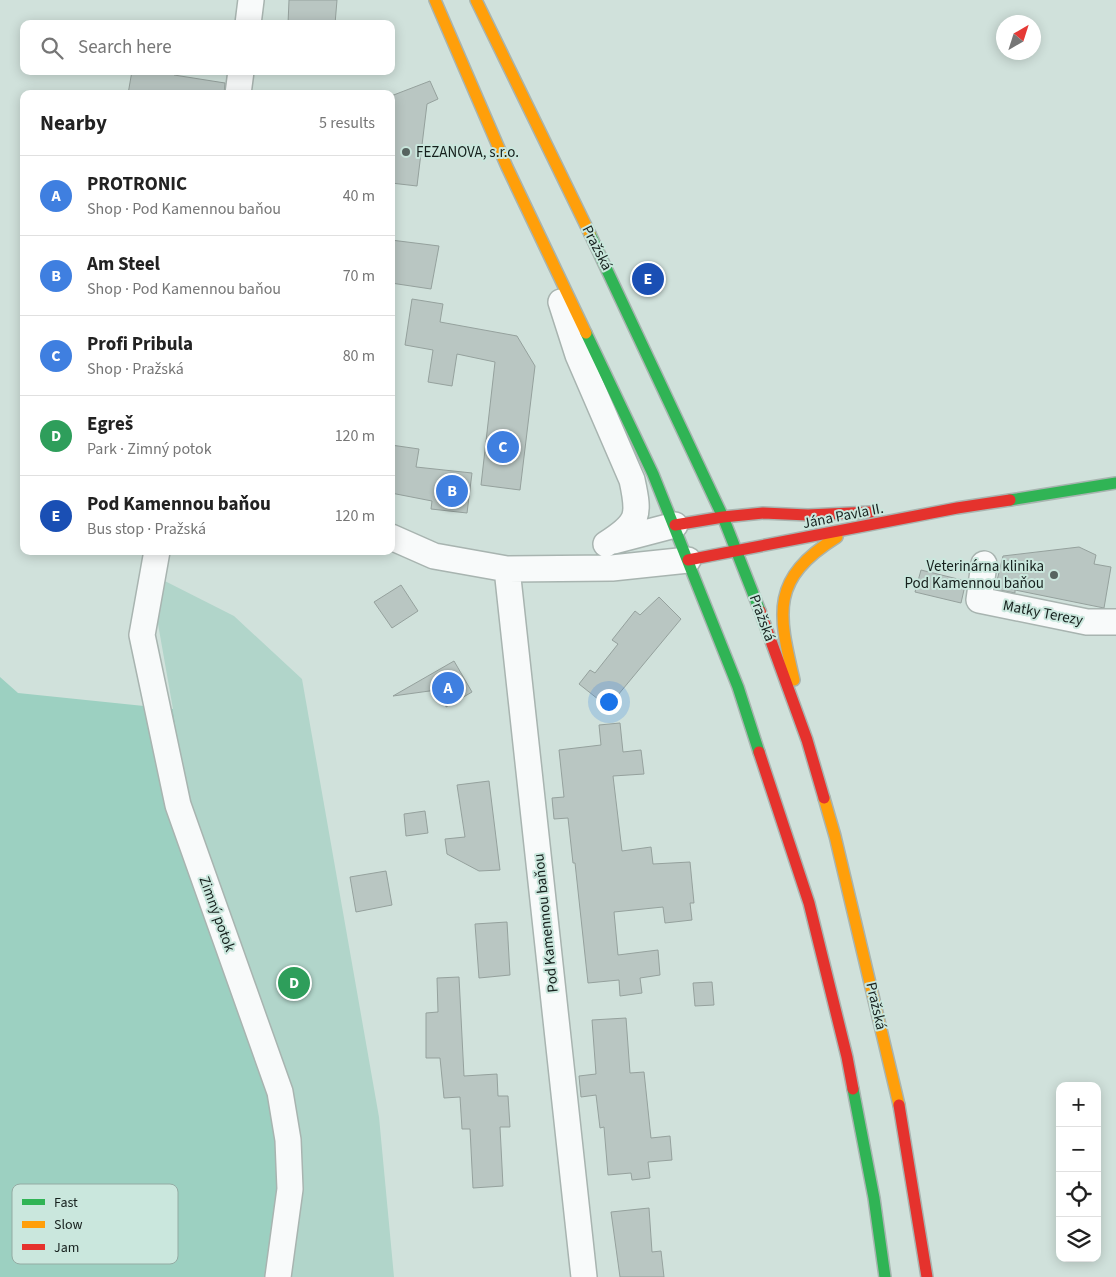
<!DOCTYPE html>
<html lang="en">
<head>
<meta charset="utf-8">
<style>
  :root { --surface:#fff; --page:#f2f2f2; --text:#222; --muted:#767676; --line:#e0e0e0; --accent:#db2777 }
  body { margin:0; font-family:"Source Sans 3",sans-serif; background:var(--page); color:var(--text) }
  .controls { position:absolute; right:15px; bottom:15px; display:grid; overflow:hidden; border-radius:10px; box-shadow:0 2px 12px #0003 }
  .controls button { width:45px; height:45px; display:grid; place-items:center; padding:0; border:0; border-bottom:1px solid var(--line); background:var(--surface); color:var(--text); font:25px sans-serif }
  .compass { position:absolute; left:996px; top:15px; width:45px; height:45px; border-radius:50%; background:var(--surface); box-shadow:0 2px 12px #0003; rotate:39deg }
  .you { position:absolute; left:608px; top:701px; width:18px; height:18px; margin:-12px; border:4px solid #fff; border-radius:50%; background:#1a73e8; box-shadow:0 0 0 8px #1a73e833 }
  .badge { display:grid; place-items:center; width:32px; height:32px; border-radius:50%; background:var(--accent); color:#fff; font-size:16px; font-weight:700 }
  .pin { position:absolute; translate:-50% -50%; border:2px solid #fff; box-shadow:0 1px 5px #0006 }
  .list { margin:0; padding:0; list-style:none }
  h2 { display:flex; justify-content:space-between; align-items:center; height:65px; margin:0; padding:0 20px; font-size:21px }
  h2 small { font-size:16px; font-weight:400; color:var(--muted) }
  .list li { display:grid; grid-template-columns:32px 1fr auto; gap:15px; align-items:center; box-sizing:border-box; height:80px; padding:0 20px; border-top:1px solid var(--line) }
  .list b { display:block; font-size:19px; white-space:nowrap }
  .list p { margin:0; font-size:16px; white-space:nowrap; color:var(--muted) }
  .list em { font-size:16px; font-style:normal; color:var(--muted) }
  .icon { flex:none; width:28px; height:28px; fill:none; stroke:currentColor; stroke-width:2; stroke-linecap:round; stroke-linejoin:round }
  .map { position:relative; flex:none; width:1116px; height:1277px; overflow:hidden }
  .search { position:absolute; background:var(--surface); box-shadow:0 2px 12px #0003; left:20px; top:20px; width:375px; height:55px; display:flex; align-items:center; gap:12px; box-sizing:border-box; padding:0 18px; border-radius:10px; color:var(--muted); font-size:19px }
  .panel { position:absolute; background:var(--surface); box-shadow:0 2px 12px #0003; left:20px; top:90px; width:375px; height:465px; border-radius:10px }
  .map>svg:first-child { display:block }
</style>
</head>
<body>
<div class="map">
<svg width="1116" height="1277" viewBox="0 0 1116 1277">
  <rect width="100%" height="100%" fill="#d0e1db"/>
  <path fill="#b1d5ca" d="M 149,573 L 234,616 L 302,679 L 379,1117 L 394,1277 L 284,1277 L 203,907 L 173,709 Z"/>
  <path fill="#9cd0c1" d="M 0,677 L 18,693 L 173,709 L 203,907 L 282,1121 L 284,1277 L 0,1277 Z"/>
  <path fill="#b9c6c2" stroke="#95a19d" d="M 289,0 L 337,0 L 335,24 L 288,24 Z
    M 132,71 L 174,71 L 174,75 L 225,83 L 224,94 L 128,94 Z
    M 430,81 L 438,99 L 427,104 L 417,186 L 391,183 L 391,96 Z
    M 391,240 L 439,246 L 431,289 L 391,283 Z
    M 412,299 L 443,304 L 440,322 L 517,336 L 535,366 L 520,490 L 481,485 L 495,362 L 457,354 L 452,386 L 428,382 L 433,350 L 405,345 Z
    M 391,445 L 419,449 L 416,467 L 472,473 L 467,513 L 431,509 L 432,501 L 391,493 Z
    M 1079,547 L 1096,555 L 1094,564 L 1111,567 L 1104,608 L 1015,590 L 1015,593 L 995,589 L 1003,556 Z
    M 921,570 L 966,581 L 961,603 L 915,592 Z
    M 401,585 L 418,611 L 392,628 L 374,602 Z
    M 659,597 L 681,619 L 608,707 L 579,684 L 590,670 L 595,673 L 618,644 L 612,640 L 635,611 L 640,615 Z
    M 454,661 L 472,692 L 446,707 L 444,689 L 393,696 Z
    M 620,723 L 623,752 L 641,750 L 644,774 L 613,776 L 622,851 L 651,847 L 653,864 L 690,862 L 694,903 L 690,903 L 692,920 L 665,923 L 663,907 L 614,912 L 618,955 L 658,950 L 660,975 L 640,978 L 642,993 L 620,996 L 619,980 L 588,983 L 575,863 L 573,863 L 568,818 L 554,819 L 552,798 L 564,797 L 559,750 L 601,745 L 599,725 Z
    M 489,781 L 500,870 L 479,871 L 447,854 L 445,839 L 465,837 L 457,785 Z
    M 425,811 L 428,833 L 406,836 L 404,814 Z
    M 386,871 L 392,905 L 356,912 L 350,877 Z
    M 507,922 L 510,975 L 479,978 L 475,924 Z
    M 459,977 L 464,1076 L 497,1074 L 498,1096 L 508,1096 L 510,1127 L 500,1127 L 503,1186 L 473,1188 L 470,1129 L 462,1129 L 460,1097 L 444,1098 L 440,1058 L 426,1058 L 426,1013 L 438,1012 L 437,978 Z
    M 712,982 L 714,1005 L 695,1006 L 693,983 Z
    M 626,1018 L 630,1073 L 644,1072 L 651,1138 L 670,1136 L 672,1160 L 648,1162 L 650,1178 L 632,1180 L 631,1173 L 608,1175 L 604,1127 L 600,1128 L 596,1095 L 581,1097 L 579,1076 L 596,1074 L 592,1020 Z
    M 649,1208 L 652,1252 L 661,1251 L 664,1277 L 620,1277 L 611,1212 Z"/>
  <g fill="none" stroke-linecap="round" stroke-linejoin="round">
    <g stroke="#a8b4b0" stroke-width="28">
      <path id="street" d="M 248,24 L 251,0
        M 238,94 L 241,71
        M 561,302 L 578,355 L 632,480 C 640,516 639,523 606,544
        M 391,537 L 434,556 L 507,569 L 612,568 L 688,560
        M 614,541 L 675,525
        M 157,551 L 142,635 L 178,805 L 280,1092 L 288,1140 L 290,1189 L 278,1277
        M 984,564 L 979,600 L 1087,622 L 1116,622
        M 507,569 L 584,1277"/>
    </g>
    <g stroke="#a8b4b0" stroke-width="14">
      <path id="fast" d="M 590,234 L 723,517 L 760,611
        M 586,333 L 653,474 L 738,687 L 759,752
        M 1010,500 L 1116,483
        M 853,1089 L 874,1198 L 885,1277"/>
    </g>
    <g stroke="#a8b4b0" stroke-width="14">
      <path id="slow" d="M 435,0 L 507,167 L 586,333
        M 476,0 L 590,234
        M 794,680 C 778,612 770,579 837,537
        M 824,798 L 835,836 L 899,1105"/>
    </g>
    <g stroke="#a8b4b0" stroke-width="14">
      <path id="jam" d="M 675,525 L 723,517 L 763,513 L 808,515 L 871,512
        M 688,560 L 957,508 L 1010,500
        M 760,611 L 807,740 L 824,798
        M 759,752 L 809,903 L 847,1057 L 853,1089
        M 899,1105 L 927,1277"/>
    </g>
    <use href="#street" stroke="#f8fafa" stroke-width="25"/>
    <use href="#fast" stroke="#30b455" stroke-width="11"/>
    <use href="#slow" stroke="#ff9f0a" stroke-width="11"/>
    <use href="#jam" stroke="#e5322d" stroke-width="11"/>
  </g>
  <g fill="#576460" stroke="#cae7dd" stroke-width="2">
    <circle cx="406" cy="152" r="5"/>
    <circle cx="1054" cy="575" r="5"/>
  </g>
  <g text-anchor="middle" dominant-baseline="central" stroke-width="4" stroke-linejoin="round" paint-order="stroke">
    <g font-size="15" fill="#16201d" stroke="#cae7dd" text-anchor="start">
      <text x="416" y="152">FEZANOVA, s.r.o.</text>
      <text x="1044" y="566" text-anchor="end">Veterinárna klinika<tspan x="1044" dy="17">Pod Kamennou baňou</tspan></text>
    </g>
    <g font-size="15" fill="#16201d" stroke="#cae7dd">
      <text transform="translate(597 248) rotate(63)">Pražská</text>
      <text transform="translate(843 516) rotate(-11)">Jána Pavla II.</text>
      <text transform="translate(1043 613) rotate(11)">Matky Terezy</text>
      <text transform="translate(762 618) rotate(70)">Pražská</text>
      <text transform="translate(217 914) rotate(70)">Zimný potok</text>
      <text transform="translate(546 923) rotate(-96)">Pod Kamennou baňou</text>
      <text transform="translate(876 1006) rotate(77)">Pražská</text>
    </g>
  </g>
  <rect x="12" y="1184" width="166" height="80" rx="8" fill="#cae7dd" stroke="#94aba3" stroke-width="1"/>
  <rect x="22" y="1199" width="23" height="6" fill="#30b455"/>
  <rect x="22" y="1221" width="23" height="7" fill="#ff9f0a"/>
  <rect x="22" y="1244" width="23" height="6" fill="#e5322d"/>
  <g font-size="14" fill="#16201d">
    <text x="54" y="1207">Fast</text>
    <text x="54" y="1229">Slow</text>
    <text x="54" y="1252">Jam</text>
  </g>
</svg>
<div class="controls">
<button>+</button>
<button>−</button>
<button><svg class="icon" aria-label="locate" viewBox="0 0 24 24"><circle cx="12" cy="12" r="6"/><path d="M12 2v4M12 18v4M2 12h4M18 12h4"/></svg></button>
<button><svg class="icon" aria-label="layers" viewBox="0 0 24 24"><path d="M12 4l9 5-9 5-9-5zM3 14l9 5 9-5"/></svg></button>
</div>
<svg class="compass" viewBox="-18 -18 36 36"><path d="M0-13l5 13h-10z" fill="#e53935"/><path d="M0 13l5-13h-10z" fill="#767676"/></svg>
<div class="you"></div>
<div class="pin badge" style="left:448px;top:688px;background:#3f7fe0">A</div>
<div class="pin badge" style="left:452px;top:491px;background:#3f7fe0">B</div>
<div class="pin badge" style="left:503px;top:447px;background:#3f7fe0">C</div>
<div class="pin badge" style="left:294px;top:983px;background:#2e9e5b">D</div>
<div class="pin badge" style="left:648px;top:279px;background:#1a4fb4">E</div>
<div class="search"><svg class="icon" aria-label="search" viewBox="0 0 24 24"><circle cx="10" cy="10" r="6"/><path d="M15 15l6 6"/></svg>Search here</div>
<section class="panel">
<h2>Nearby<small>5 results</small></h2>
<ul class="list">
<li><span class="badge" style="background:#3f7fe0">A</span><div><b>PROTRONIC</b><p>Shop · Pod Kamennou baňou</p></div><em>40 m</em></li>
<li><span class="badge" style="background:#3f7fe0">B</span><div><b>Am Steel</b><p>Shop · Pod Kamennou baňou</p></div><em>70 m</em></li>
<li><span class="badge" style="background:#3f7fe0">C</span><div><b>Profi Pribula</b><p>Shop · Pražská</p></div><em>80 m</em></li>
<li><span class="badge" style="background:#2e9e5b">D</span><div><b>Egreš</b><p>Park · Zimný potok</p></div><em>120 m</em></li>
<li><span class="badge" style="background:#1a4fb4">E</span><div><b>Pod Kamennou baňou</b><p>Bus stop · Pražská</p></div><em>120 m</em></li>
</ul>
</section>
</div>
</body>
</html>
